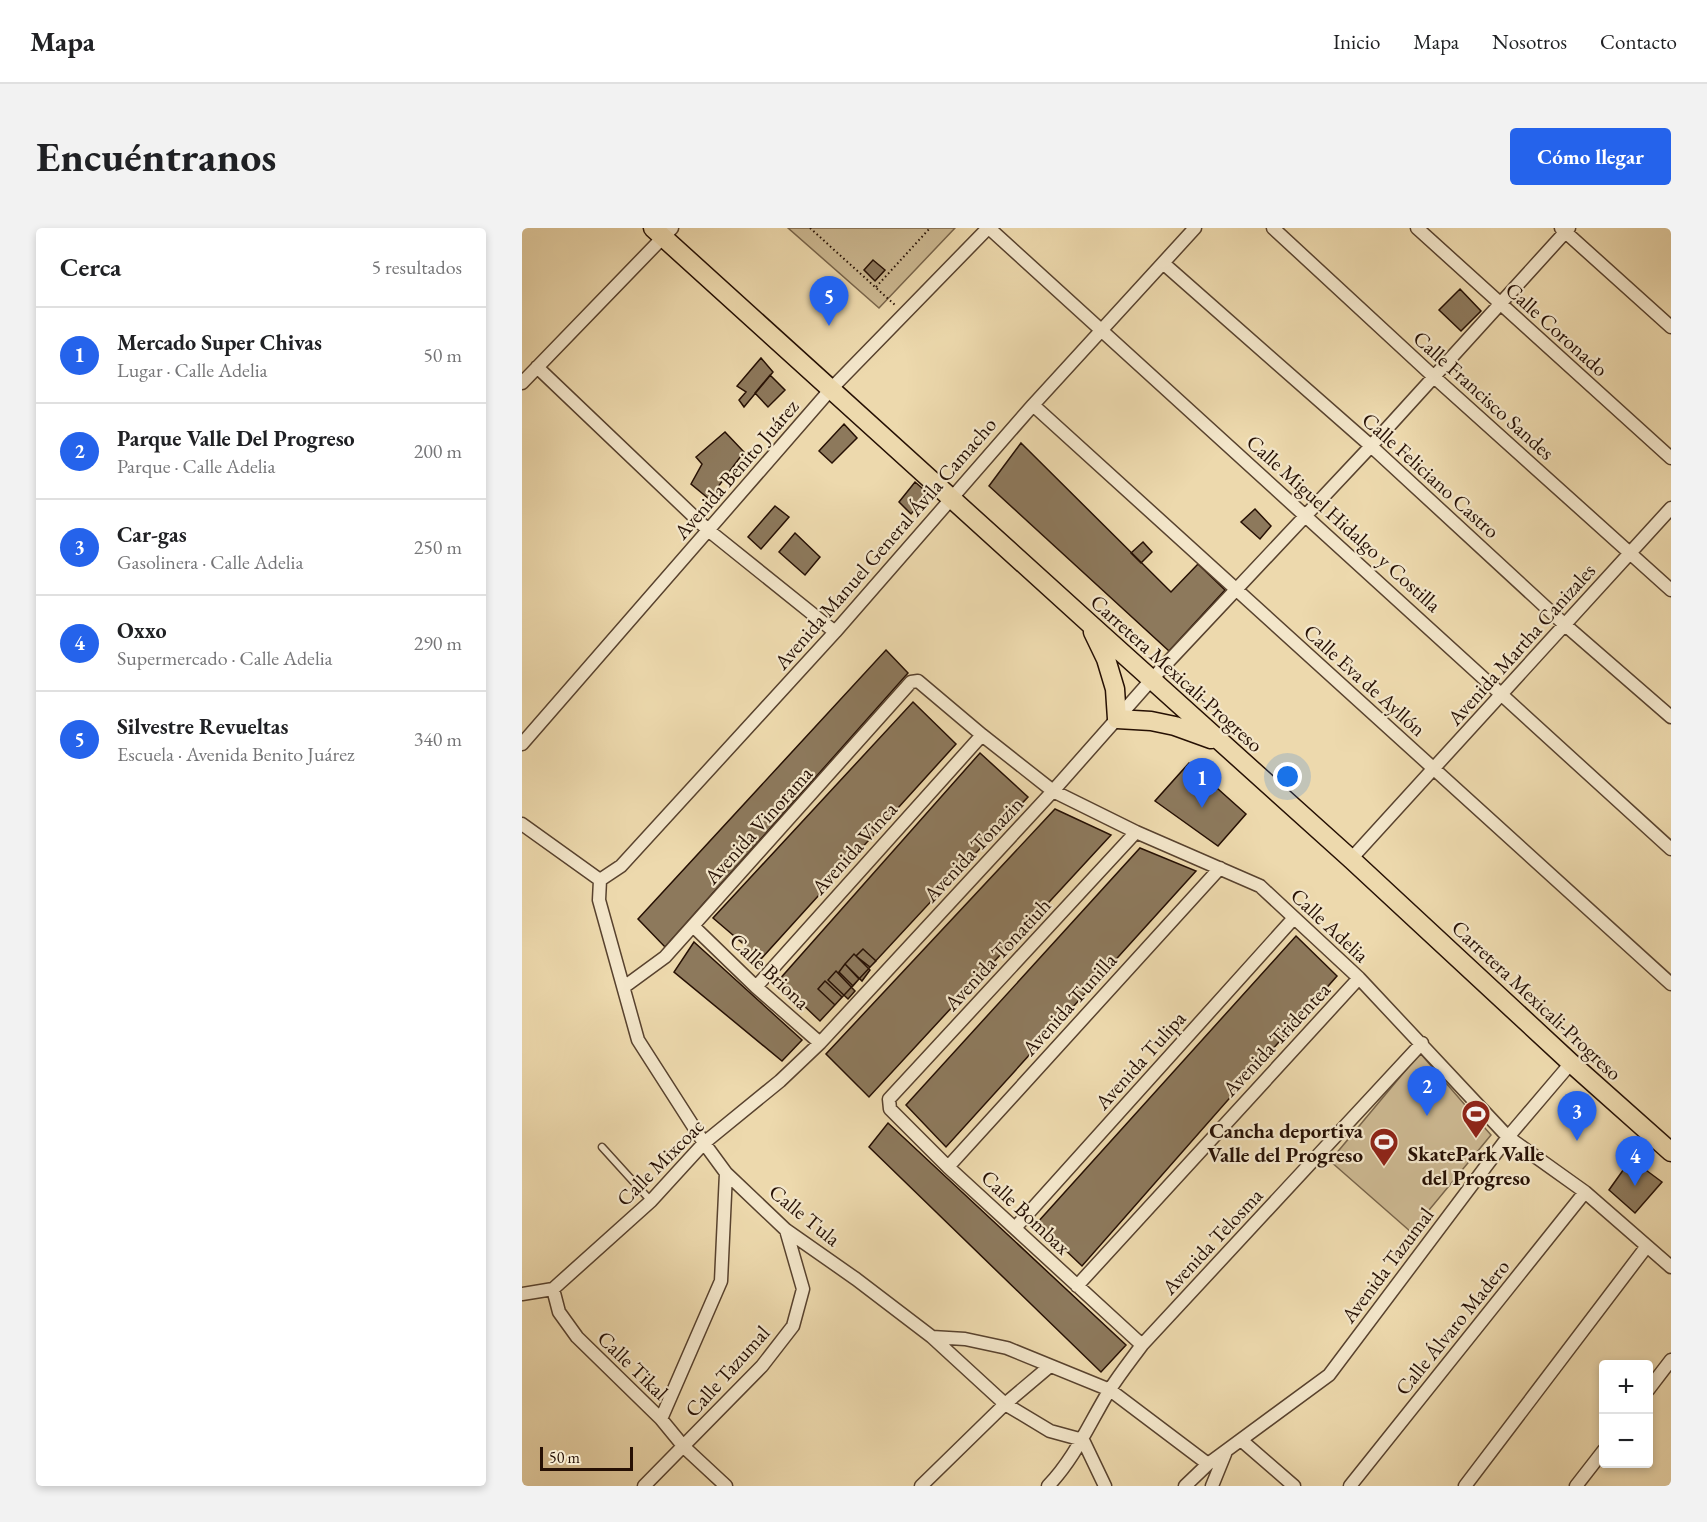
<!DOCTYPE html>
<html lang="es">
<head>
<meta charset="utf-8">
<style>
  :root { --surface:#fff; --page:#f2f2f2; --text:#202124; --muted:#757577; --line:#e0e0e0; --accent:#2563eb }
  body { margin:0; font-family:"EB Garamond",serif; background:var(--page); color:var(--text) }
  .controls { position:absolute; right:18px; bottom:18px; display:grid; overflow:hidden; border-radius:6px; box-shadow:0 3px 9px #0003 }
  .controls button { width:54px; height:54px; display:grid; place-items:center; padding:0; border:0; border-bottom:2px solid var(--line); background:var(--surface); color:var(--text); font:30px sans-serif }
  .scale { position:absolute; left:18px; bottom:15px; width:93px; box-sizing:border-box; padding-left:6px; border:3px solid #261004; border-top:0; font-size:16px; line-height:21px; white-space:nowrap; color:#261004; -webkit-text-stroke:4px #f3e6ca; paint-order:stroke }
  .you { position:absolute; left:766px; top:549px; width:21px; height:21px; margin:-15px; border:4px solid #fff; border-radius:50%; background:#1a73e8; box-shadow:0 0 0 9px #1a73e833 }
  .badge { display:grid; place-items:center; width:39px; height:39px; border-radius:50%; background:var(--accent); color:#fff; font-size:20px; font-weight:700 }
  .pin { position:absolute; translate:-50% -50px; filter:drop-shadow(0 2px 3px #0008) }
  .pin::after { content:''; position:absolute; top:32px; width:21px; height:18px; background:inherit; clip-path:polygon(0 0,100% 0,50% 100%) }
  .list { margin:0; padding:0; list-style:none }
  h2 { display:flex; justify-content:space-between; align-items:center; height:78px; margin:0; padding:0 24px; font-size:26px }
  h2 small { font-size:20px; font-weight:400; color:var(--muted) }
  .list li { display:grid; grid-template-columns:39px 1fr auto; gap:18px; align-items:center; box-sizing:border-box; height:96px; padding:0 24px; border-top:2px solid var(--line) }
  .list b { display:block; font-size:22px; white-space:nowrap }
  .list p { margin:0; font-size:20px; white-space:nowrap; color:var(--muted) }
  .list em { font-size:20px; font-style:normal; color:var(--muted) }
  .map { position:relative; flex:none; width:1149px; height:1258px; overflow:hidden; border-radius:6px }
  header { display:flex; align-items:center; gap:36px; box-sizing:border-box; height:84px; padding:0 30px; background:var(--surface); border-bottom:2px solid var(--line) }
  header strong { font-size:28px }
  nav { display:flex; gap:33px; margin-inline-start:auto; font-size:21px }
  .intro { display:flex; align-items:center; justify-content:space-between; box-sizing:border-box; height:144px; padding:0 36px }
  h1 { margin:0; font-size:42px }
  .button { padding:15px 27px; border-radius:6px; background:var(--accent); color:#fff; font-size:21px; font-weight:700 }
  main { display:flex; gap:36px; padding:0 36px }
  aside { flex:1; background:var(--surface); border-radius:6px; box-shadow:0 3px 9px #0003 }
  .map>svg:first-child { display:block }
</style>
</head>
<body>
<header>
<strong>Mapa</strong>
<nav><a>Inicio</a><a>Mapa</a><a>Nosotros</a><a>Contacto</a></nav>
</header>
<div class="intro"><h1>Encuéntranos</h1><a class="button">Cómo llegar</a></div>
<main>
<aside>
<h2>Cerca<small>5 resultados</small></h2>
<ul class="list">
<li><span class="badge">1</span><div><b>Mercado Super Chivas</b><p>Lugar · Calle Adelia</p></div><em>50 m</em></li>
<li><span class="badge">2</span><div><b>Parque Valle Del Progreso</b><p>Parque · Calle Adelia</p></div><em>200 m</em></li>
<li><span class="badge">3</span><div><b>Car-gas</b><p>Gasolinera · Calle Adelia</p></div><em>250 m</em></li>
<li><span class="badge">4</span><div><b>Oxxo</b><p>Supermercado · Calle Adelia</p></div><em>290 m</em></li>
<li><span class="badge">5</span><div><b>Silvestre Revueltas</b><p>Escuela · Avenida Benito Juárez</p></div><em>340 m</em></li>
</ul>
</aside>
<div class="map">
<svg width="1149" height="1258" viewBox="0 0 1149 1258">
  <rect width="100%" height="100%" fill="#edd9ad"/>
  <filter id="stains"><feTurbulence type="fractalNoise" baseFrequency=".00333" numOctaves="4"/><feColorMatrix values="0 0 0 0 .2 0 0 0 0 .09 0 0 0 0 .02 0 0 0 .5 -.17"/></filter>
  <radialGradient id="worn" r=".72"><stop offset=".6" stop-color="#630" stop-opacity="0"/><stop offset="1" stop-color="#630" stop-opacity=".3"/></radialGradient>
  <path fill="#cbb790" stroke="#78644a" stroke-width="1.5" d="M 266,0 L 433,0 L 357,80 Z
    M 898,825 L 969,907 L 889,1004 L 808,933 Z"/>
  <path fill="#8d795c" stroke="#261004" stroke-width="1.5" d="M 351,32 L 363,42 L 353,53 L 342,42 Z
    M 938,61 L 959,83 L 939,103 L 917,82 Z
    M 239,130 L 251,144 L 222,179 L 217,172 L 224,164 L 215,158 Z
    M 248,147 L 263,162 L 246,179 L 233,165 Z
    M 322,196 L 335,210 L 310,235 L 297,223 Z
    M 203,204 L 222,224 L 187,271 L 169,256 L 180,236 L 174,229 Z
    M 499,215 L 649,364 L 676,336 L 703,362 L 647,423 L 467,258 Z
    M 393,254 L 407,266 L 389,286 L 377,274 Z
    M 253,278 L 267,289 L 239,321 L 226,309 Z
    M 733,281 L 749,298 L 738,311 L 719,294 Z
    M 273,305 L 298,329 L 283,347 L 257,324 Z
    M 621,314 L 630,324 L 619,335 L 609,325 Z
    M 364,422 L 386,445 L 143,719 L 116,691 Z
    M 391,474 L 434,516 L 239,731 L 191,690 Z
    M 458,525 L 506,569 L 298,793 L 256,753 Z
    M 667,535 L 724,586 L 696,618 L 633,573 Z
    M 533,581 L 589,607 L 347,869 L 304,826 Z
    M 618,620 L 674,643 L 424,919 L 384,877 Z
    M 774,708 L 815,748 L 560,1038 L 515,995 Z
    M 172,714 L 280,812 L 260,833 L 152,744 Z
    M 341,721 L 354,733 L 348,739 L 334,728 Z
    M 332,726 L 348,742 L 340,753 L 323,736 Z
    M 323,736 L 337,751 L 331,758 L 317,744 Z
    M 314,743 L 333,763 L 326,771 L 306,752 Z
    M 303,753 L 320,769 L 313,777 L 296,761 Z
    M 366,895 L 604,1117 L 579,1144 L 347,919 Z
    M 1109,931 L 1140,954 L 1113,985 L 1087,962 Z"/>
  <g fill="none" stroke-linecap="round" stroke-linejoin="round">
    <g stroke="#58422e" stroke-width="9">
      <path id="lane" d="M 80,919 L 129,973"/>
    </g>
    <g stroke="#58422e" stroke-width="15">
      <path id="street" d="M 467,0 L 1149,621
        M 751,0 L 911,148 L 1149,362
        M 895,0 L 1149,230
        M 1039,0 L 1149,99
        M 641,35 L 849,218 L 1042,396 L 1149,489
        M 15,139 L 186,302 L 313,404
        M 0,155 L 150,0
        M 511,177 L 1149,756
        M 0,516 L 309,161 L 466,0
        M 0,596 L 78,652
        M 614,604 L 367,871 L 368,881 L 426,939 L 620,1117
        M 829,631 L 1149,280
        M 78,652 L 99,638 L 313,404 L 511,177 L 673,0
        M 78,652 L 77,672 L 116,812 L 182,915 L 204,945 L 264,1002 L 334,1051 L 410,1109 L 483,1176 L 528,1203 L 561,1212 L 583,1258
        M 171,698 L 234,759 L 298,815
        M 102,759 L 143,729 L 389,454 L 396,453 L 460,507 L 531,563 L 614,604 L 738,658 L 837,750 L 986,909 L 1063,964 L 1149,1039
        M 234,759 L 460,507
        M 426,939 L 698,640
        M 493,1000 L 771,691
        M 555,1058 L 837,750
        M 31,1061 L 37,1084 L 55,1109 L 139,1191 L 162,1219 L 204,1258
        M 0,1066 L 31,1061 L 129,973 L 182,915 L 258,853 L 298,815 L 531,563 L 630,451 L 849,218 L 1047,0
        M 410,1109 L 443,1111 L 485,1120 L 588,1162 L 686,1236
        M 1126,1162 L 1149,1132
        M 139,1191 L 199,1053 L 204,945
        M 719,1212 L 772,1258
        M 122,1258 L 240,1138 L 271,1098 L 281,1061 L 264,1002
        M 399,1258 L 483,1176 L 528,1138
        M 526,1258 C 553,1230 567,1196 587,1163 C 597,1147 609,1132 620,1117 L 900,815
        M 663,1258 L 686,1236 L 807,1147 L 986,909 L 1049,835
        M 690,1258 L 703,1226
        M 828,1258 L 1063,964
        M 943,1258 L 1125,1018
        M 1054,1258 L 1082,1222"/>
    </g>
    <g stroke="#261004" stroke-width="21">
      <path id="primary" d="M 131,0 L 568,396 L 829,631 L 1049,835 L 1149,924
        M 571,404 L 584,431 L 593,461 L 595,491 L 629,493 L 653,498 L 689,511"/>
    </g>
    <path stroke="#261004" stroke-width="2" stroke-dasharray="1.5 3" stroke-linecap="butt" d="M 288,0 L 373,77
      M 354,59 L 408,0"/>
    <use href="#lane" stroke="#f3e6ca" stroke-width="6"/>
    <use href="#street" stroke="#f3e6ca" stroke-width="12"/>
    <use href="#primary" stroke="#edd9ad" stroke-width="18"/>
  </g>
  <defs>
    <g id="stadium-pin" transform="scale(1.5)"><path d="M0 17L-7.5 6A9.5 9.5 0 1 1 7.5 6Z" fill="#8f2418" stroke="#f3e6ca"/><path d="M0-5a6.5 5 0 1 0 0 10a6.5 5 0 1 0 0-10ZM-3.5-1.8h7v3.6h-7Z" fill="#fff"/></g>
  </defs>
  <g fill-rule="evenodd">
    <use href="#stadium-pin" x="954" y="886"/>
    <use href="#stadium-pin" x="862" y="914"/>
  </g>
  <g text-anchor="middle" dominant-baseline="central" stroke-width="4.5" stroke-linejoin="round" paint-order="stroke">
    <g font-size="21" fill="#261004" stroke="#f3e6ca">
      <text transform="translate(1035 101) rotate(42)">Calle Coronado</text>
      <text transform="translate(962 167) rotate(42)">Calle Francisco Sandes</text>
      <text transform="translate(214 241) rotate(-49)">Avenida Benito Juárez</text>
      <text transform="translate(909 247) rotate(42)">Calle Feliciano Castro</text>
      <text transform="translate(822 295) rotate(42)">Calle Miguel Hidalgo y Costilla</text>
      <text transform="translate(363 315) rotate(-49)">Avenida Manuel General Ávila Camacho</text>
      <text transform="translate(999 416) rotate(-48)">Avenida Martha Canizales</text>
      <text transform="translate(655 445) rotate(42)">Carretera Mexicali-Progreso</text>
      <text transform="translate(843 452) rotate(42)">Calle Eva de Ayllón</text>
      <text transform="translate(236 597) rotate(-48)">Avenida Vinorama</text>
      <text transform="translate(332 620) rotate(-48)">Avenida Vinca</text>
      <text transform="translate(451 621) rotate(-47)">Avenida Tonazin</text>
      <text transform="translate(808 697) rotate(43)">Calle Adelia</text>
      <text transform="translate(475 726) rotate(-47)">Avenida Tonatiuh</text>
      <text transform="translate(248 743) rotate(43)">Calle Briona</text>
      <text transform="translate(1015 772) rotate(43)">Carretera Mexicali-Progreso</text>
      <text transform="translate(547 776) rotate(-48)">Avenida Tunilla</text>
      <text transform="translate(754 811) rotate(-47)">Avenida Tridentea</text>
      <text transform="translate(618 832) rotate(-48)">Avenida Tulipa</text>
      <text transform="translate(138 934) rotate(-45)">Calle Mixcoac</text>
      <text transform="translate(504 984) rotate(43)">Calle Bombax</text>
      <text transform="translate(283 987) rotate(39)">Calle Tula</text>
      <text transform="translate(690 1013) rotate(-47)">Avenida Telosma</text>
      <text transform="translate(865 1037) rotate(-53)">Avenida Tazumal</text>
      <text transform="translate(930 1099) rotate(-51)">Calle Álvaro Madero</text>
      <text transform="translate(111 1137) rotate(44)">Calle Tikal</text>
      <text transform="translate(205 1143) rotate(-48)">Calle Tazumal</text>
    </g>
    <g font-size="21" font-weight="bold" fill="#261004" stroke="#f3e6ca" text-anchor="end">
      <text x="841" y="902">Cancha deportiva<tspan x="841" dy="24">Valle del Progreso</tspan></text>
      <text x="954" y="925" text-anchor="middle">SkatePark Valle<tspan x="954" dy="24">del Progreso</tspan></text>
    </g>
  </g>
  <rect width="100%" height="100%" filter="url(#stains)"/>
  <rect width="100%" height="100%" fill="url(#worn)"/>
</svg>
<div class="controls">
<button>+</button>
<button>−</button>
</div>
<div class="scale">50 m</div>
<div class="you"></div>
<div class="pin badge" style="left:680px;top:580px">1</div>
<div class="pin badge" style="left:905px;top:888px">2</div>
<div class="pin badge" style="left:1055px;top:913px">3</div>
<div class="pin badge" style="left:1113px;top:958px">4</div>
<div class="pin badge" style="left:307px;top:98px">5</div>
</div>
</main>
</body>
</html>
